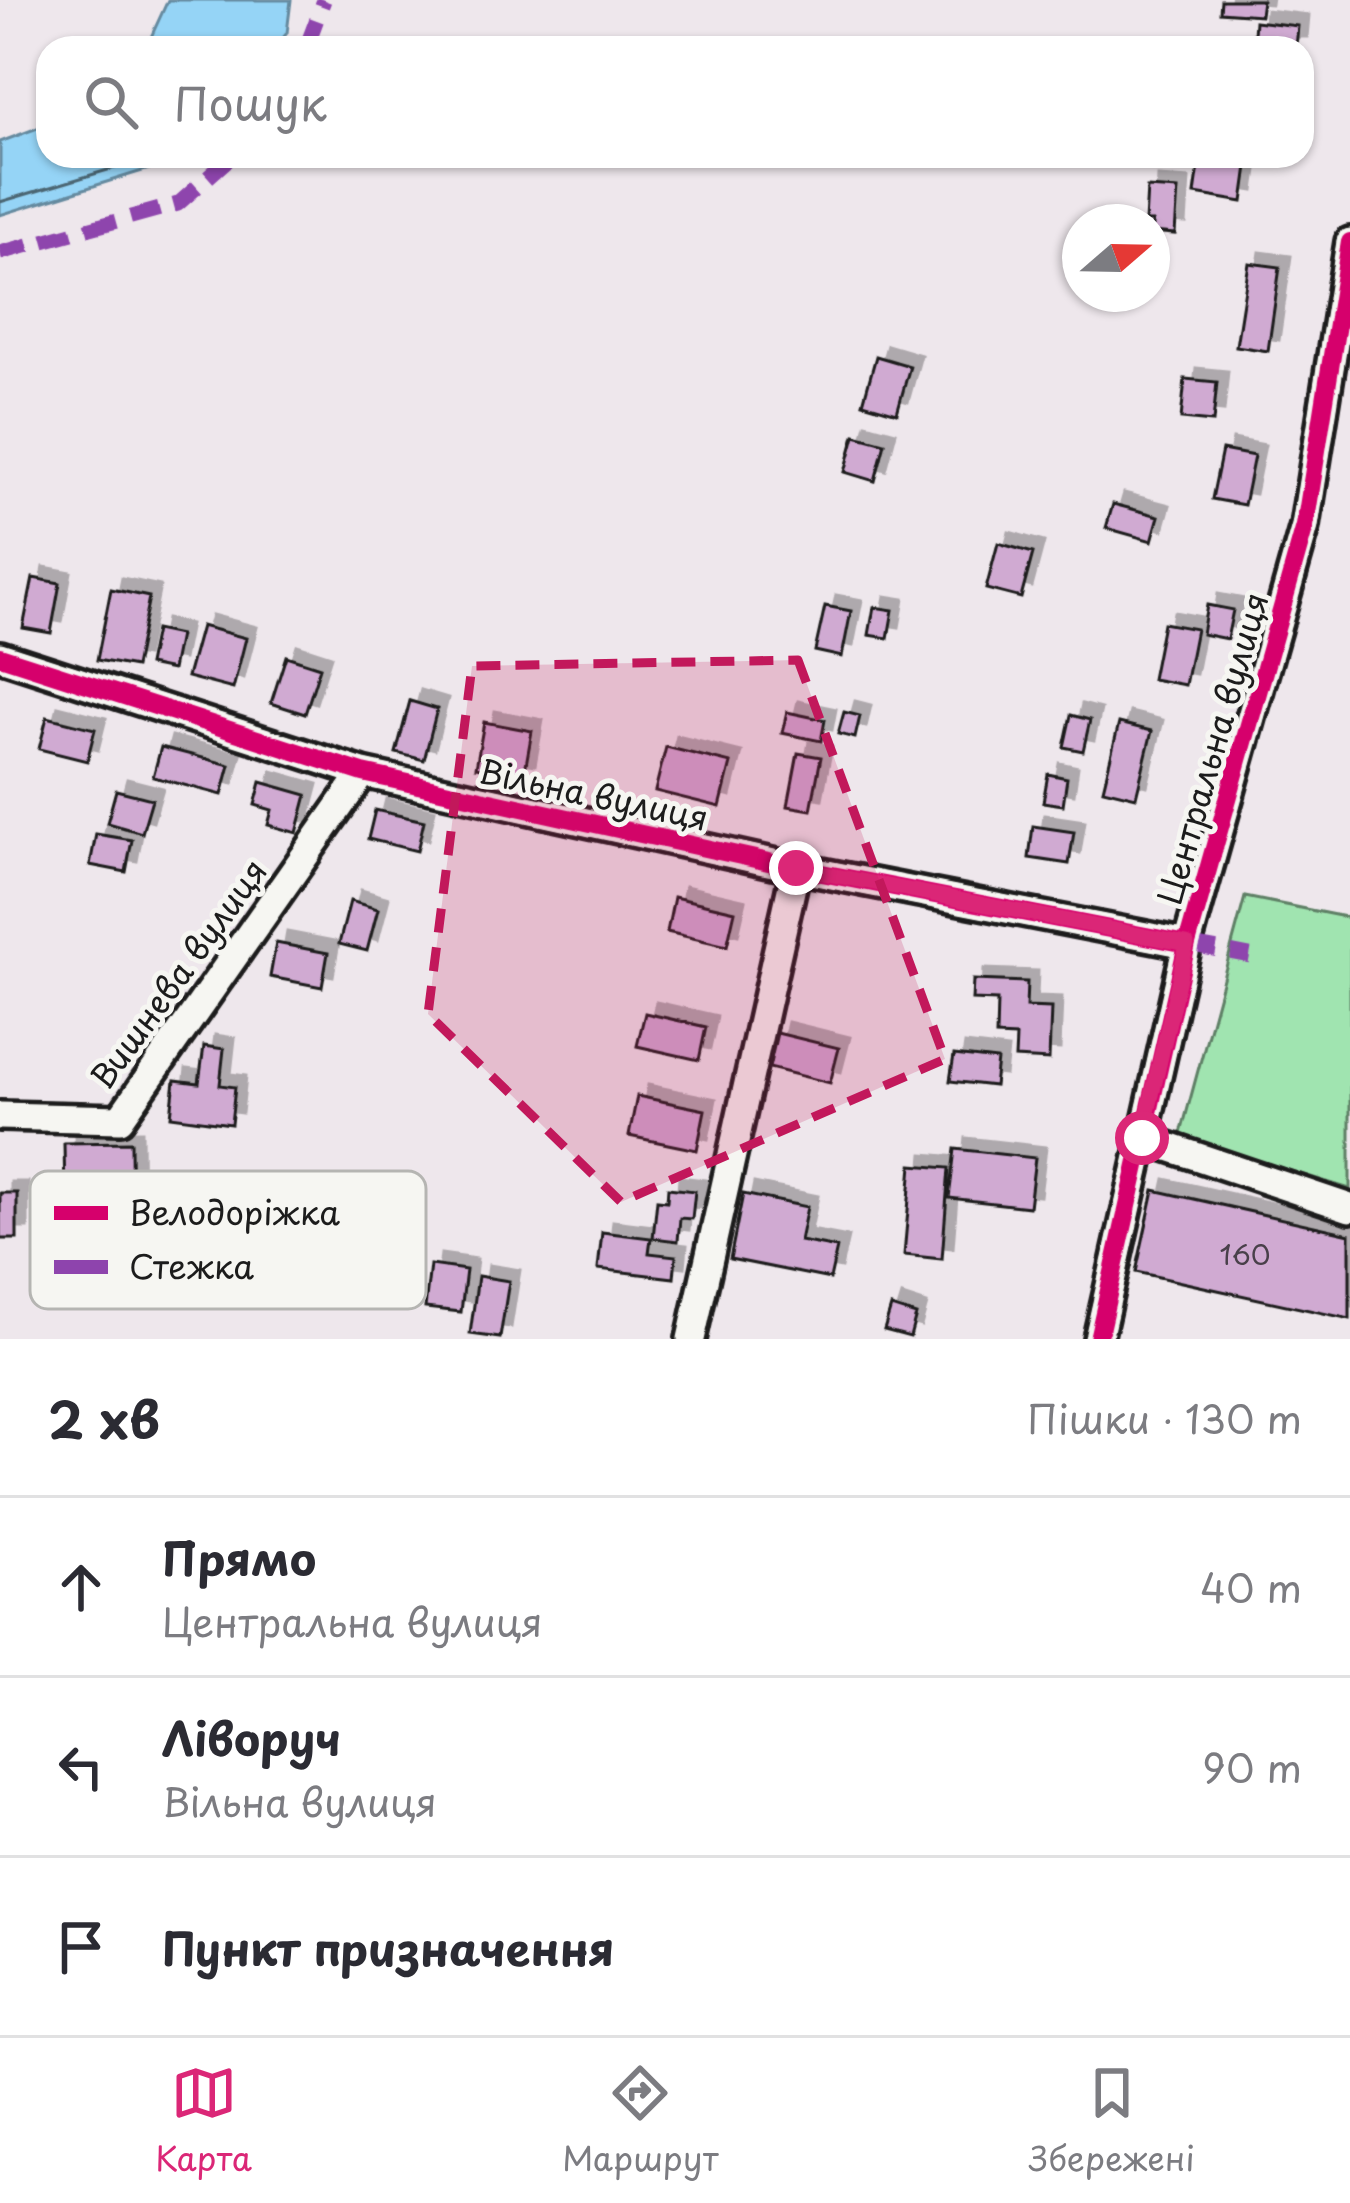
<!DOCTYPE html>
<html lang="uk">
<head>
<meta charset="utf-8">
<style>
  :root { --surface:#fff; --page:#f2f2f3; --text:#2b2b33; --muted:#7c7c81; --line:#e1e1e2; --accent:#db2777 }
  body { margin:0; font-family:"Playpen Sans",sans-serif; background:var(--page); color:var(--text) }
  .compass { position:absolute; left:1062px; top:204px; width:108px; height:108px; border-radius:50%; background:var(--surface); box-shadow:0 3px 9px #0004; rotate:70deg }
  .stop { position:absolute; width:36px; height:36px; margin:-27px; border:9px solid #db2777; border-radius:50%; background:#fff }
  .stop.end { background:#db2777; border-color:#fff; box-shadow:0 3px 12px #0008 }
  .list { margin:0; padding:0; list-style:none }
  h2 { display:flex; justify-content:space-between; align-items:center; height:156px; margin:0; padding:0 48px; font-size:51px }
  h2 small { font-size:39px; font-weight:400; color:var(--muted) }
  .list li { display:grid; grid-template-columns:78px 1fr auto; gap:36px; align-items:center; box-sizing:border-box; height:180px; padding:0 48px; border-top:3px solid var(--line) }
  .list b { display:block; font-size:45px; white-space:nowrap }
  .list p { margin:0; font-size:39px; white-space:nowrap; color:var(--muted) }
  .list em { font-size:39px; font-style:normal; color:var(--muted) }
  .icon { flex:none; width:66px; height:66px; fill:none; stroke:currentColor; stroke-width:2; stroke-linecap:round; stroke-linejoin:round }
  .map { position:relative; flex:none; width:1350px; height:1339px; overflow:hidden }
  .search { position:absolute; background:var(--surface); box-shadow:0 3px 9px #0004; left:36px; right:36px; top:36px; height:132px; display:flex; align-items:center; gap:30px; box-sizing:border-box; padding:0 42px; border-radius:36px; color:var(--muted); font-size:45px }
  .sheet { height:696px; background:var(--surface) }
  nav { display:flex; justify-content:space-around; align-items:center; box-sizing:border-box; height:168px; border-top:3px solid var(--line); background:var(--surface); font-size:33px; color:var(--muted) }
  nav a { display:grid; justify-items:center; gap:6px }
  nav .on { color:var(--accent) }
  .map>svg:first-child { display:block }
</style>
</head>
<body>
<div class="map">
<svg width="1350" height="1339" viewBox="0 0 1350 1339">
  <defs>
    <filter id="shadow"><feDropShadow dx="11" dy="-11" stdDeviation="0" flood-color="#0004"/></filter>
  </defs>
  <rect width="100%" height="100%" fill="#eee7ec"/>
  <filter id="ink" filterUnits="userSpaceOnUse"><feTurbulence type="fractalNoise" baseFrequency=".00833" numOctaves="2"/><feDisplacementMap in="SourceGraphic" scale="24" xChannelSelector="R" yChannelSelector="G"/><feConvolveMatrix kernelMatrix="1 2 1 2 8 2 1 2 1" color-interpolation-filters="sRGB"/></filter>
  <g filter="url(#ink)">
    <path fill="#a0e4b0" stroke="#5e8066" stroke-width="3" d="M 1245,897 L 1350,918 L 1350,1189 L 1180,1137 Z"/>
    <path fill="#95d4f6" stroke="#658a9f" stroke-width="3" d="M 168,0 L 291,0 L 287,33 L 275,48 L 146,48 Z
      M 48,124 L 48,156 L 191,156 L 0,215 L 0,142 Z"/>
    <g fill="none" stroke-linecap="round" stroke-linejoin="round">
      <path stroke="#4c6673" stroke-width="3" d="M 0,202 L 155,156"/>
    </g>
    <path fill="#d0aad2" stroke="#1c1c1c" stroke-width="3" filter="url(#shadow)" d="M 1221,0 L 1262,0 L 1260,15 L 1220,12 Z
      M 1255,21 L 1298,26 L 1296,48 L 1253,48 Z
      M 1200,159 L 1248,166 L 1243,202 L 1195,194 Z
      M 1147,188 L 1178,190 L 1175,234 L 1152,232 L 1152,222 L 1145,222 Z
      M 1249,263 L 1280,267 L 1268,351 L 1236,346 Z
      M 876,356 L 910,366 L 897,413 L 863,403 Z
      M 1185,379 L 1217,382 L 1213,422 L 1181,419 Z
      M 855,435 L 885,443 L 875,481 L 845,472 Z
      M 1222,450 L 1254,456 L 1244,505 L 1212,499 Z
      M 1113,504 L 1159,516 L 1152,541 L 1106,528 Z
      M 998,543 L 1033,553 L 1021,598 L 986,589 Z
      M 33,578 L 60,583 L 51,633 L 23,628 Z
      M 111,589 L 149,597 L 135,667 L 97,660 Z
      M 1207,605 L 1233,610 L 1227,639 L 1202,634 Z
      M 825,606 L 851,611 L 842,657 L 815,651 Z
      M 874,607 L 893,610 L 888,638 L 869,635 Z
      M 1163,623 L 1196,629 L 1185,685 L 1152,679 Z
      M 201,626 L 246,638 L 233,689 L 187,677 Z
      M 155,630 L 179,635 L 172,670 L 148,665 Z
      M 286,656 L 320,667 L 305,714 L 271,703 Z
      M 410,701 L 437,709 L 424,760 L 396,753 Z
      M 787,712 L 825,720 L 821,741 L 782,733 Z
      M 844,712 L 860,716 L 855,738 L 838,734 Z
      M 1071,715 L 1090,720 L 1083,751 L 1064,747 Z
      M 47,717 L 95,729 L 87,761 L 39,749 Z
      M 484,722 L 532,731 L 524,776 L 476,767 Z
      M 1119,723 L 1152,731 L 1136,797 L 1103,789 Z
      M 161,747 L 230,765 L 222,795 L 153,777 Z
      M 666,747 L 731,763 L 720,807 L 655,791 Z
      M 798,753 L 821,757 L 811,810 L 788,806 Z
      M 1048,774 L 1067,778 L 1063,805 L 1043,802 Z
      M 261,782 L 307,795 L 297,833 L 268,825 L 272,810 L 255,805 Z
      M 116,790 L 152,799 L 142,833 L 107,823 Z
      M 375,810 L 424,821 L 417,851 L 368,839 Z
      M 1033,826 L 1074,832 L 1069,864 L 1029,858 Z
      M 96,834 L 132,840 L 126,872 L 90,865 Z
      M 674,897 L 735,911 L 727,946 L 667,932 Z
      M 350,901 L 378,909 L 367,951 L 339,944 Z
      M 276,943 L 328,953 L 322,987 L 270,977 Z
      M 973,980 L 1027,982 L 1026,1007 L 1051,1008 L 1049,1060 L 1015,1058 L 1016,1037 L 996,1036 L 997,1001 L 972,1000 Z
      M 645,1013 L 706,1027 L 699,1060 L 637,1046 Z
      M 777,1033 L 839,1048 L 830,1083 L 769,1068 Z
      M 204,1046 L 224,1049 L 220,1085 L 235,1087 L 231,1124 L 171,1116 L 175,1080 L 199,1083 Z
      M 954,1055 L 997,1060 L 994,1086 L 950,1081 Z
      M 637,1096 L 705,1110 L 697,1150 L 629,1136 Z
      M 131,1142 L 132,1248 L 66,1249 L 64,1143 Z
      M 955,1149 L 1035,1158 L 1029,1207 L 949,1198 Z
      M 912,1165 L 949,1168 L 942,1259 L 904,1255 Z
      M 668,1188 L 695,1191 L 692,1219 L 680,1218 L 678,1241 L 653,1238 L 657,1200 L 667,1201 Z
      M 1154,1190 L 1350,1234 L 1350,1319 L 1136,1272 Z
      M 0,1193 L 17,1193 L 17,1239 L 0,1239 Z
      M 743,1194 L 807,1207 L 800,1241 L 837,1248 L 830,1279 L 730,1259 Z
      M 602,1232 L 651,1238 L 649,1253 L 676,1256 L 674,1278 L 598,1269 Z
      M 430,1265 L 466,1270 L 461,1312 L 425,1308 Z
      M 478,1276 L 509,1281 L 500,1338 L 470,1334 Z
      M 891,1307 L 916,1315 L 910,1337 L 884,1330 Z"/>
    <g fill="none" stroke-linecap="round" stroke-linejoin="round">
      <g stroke="#1c1c1c" stroke-width="36">
        <path id="minor" d="M 0,656 L 363,773 L 796,868 L 1187,944
          M 0,1116 L 120,1119 L 363,773
          M 1142,1138 L 1350,1208
          M 691,1339 L 796,868
          M 1098,1339 L 1187,944 L 1305,526 L 1350,242"/>
      </g>
      <use href="#minor" stroke="#f6f6f2" stroke-width="27"/>
      <path stroke="#8e44ad" stroke-width="15" stroke-dasharray="30 15" stroke-linecap="butt" d="M 306,48 L 324,0
        M 0,253 L 178,204 L 232,156
        M 1187,944 L 1250,956"/>
      <g stroke="#f6f6f2" stroke-width="26">
        <path id="cycleway" d="M 0,656 L 363,773 L 796,868 L 1187,944
          M 1098,1339 L 1187,944 L 1305,526 L 1350,242"/>
      </g>
      <use href="#cycleway" stroke="#d6006c" stroke-width="18"/>
    </g>
  </g>
  <g fill="none" stroke-linecap="round" stroke-linejoin="round" filter="url(#ink)">
    <path stroke="#db2777" stroke-width="15" d="M 796,868 L 1187,944 L 1142,1138"/>
  </g>
  <path fill="#c2185b" fill-opacity="0.2" stroke="#c2185b" stroke-width="9" stroke-dasharray="24 15" stroke-linejoin="round" d="M 798,660 L 945,1059 L 621,1202 L 428,1014 L 472,666 Z"/>
  <g text-anchor="middle" dominant-baseline="central" stroke-width="10" stroke-linejoin="round" paint-order="stroke">
    <g font-size="27" fill="#49404a">
      <text x="1245" y="1253">160</text>
    </g>
    <g font-size="33" fill="#1c1c1c" stroke="#f6f6f2">
      <text transform="translate(1211 748) rotate(-74)">Центральна вулиця</text>
      <text transform="translate(594 793) rotate(12)">Вільна вулиця</text>
      <text transform="translate(177 973) rotate(-54)">Вишнева вулиця</text>
    </g>
  </g>
  <rect x="30" y="1171" width="396" height="138" rx="18" fill="#f6f6f2" stroke="#b5b5b2" stroke-width="3"/>
  <rect x="54" y="1206" width="54" height="14" fill="#d6006c"/>
  <rect x="54" y="1260" width="54" height="14" fill="#8e44ad"/>
  <g font-size="33" fill="#1c1c1c">
    <text x="129" y="1225">Велодоріжка</text>
    <text x="129" y="1279">Стежка</text>
  </g>
</svg>
<svg class="compass" viewBox="-18 -18 36 36"><path d="M0-13l5 13h-10z" fill="#e53935"/><path d="M0 13l5-13h-10z" fill="#7c7c81"/></svg>
<div class="stop" style="left:1142px;top:1138px"></div>
<div class="stop end" style="left:796px;top:868px"></div>
<div class="search"><svg class="icon" aria-label="search" viewBox="0 0 24 24"><circle cx="10" cy="10" r="6"/><path d="M15 15l6 6"/></svg>Пошук</div>
</div>
<section class="sheet">
<h2>2 хв<small>Пішки · 130 m</small></h2>
<ul class="list">
<li><svg class="icon" aria-label="ahead" viewBox="0 0 24 24"><path d="M12 20V5M6 11l6-6 6 6"/></svg><div><b>Прямо</b><p>Центральна вулиця</p></div><em>40 m</em></li>
<li><svg class="icon" aria-label="left" viewBox="0 0 24 24"><path d="M17 20v-9H6M10 6l-5 5 5 5"/></svg><div><b>Ліворуч</b><p>Вільна вулиця</p></div><em>90 m</em></li>
<li><svg class="icon" aria-label="arrive" viewBox="0 0 24 24"><path d="M6 21V4h12l-3 4 3 4H6"/></svg><div><b>Пункт призначення</b></div></li>
</ul>
</section>
<nav>
<a class="on"><svg class="icon" aria-label="map" viewBox="0 0 24 24"><path d="M3 6l6-2 6 2 6-2v14l-6 2-6-2-6 2zM9 4v14M15 6v14"/></svg>Карта</a>
<a><svg class="icon" aria-label="directions" viewBox="0 0 24 24"><path d="M12 3l9 9-9 9-9-9zM9 14v-3h6M13 9l2 2-2 2"/></svg>Маршрут</a>
<a><svg class="icon" aria-label="saved" viewBox="0 0 24 24"><path d="M7 4h10v16l-5-4-5 4z"/></svg>Збережені</a>
</nav>
</body>
</html>
